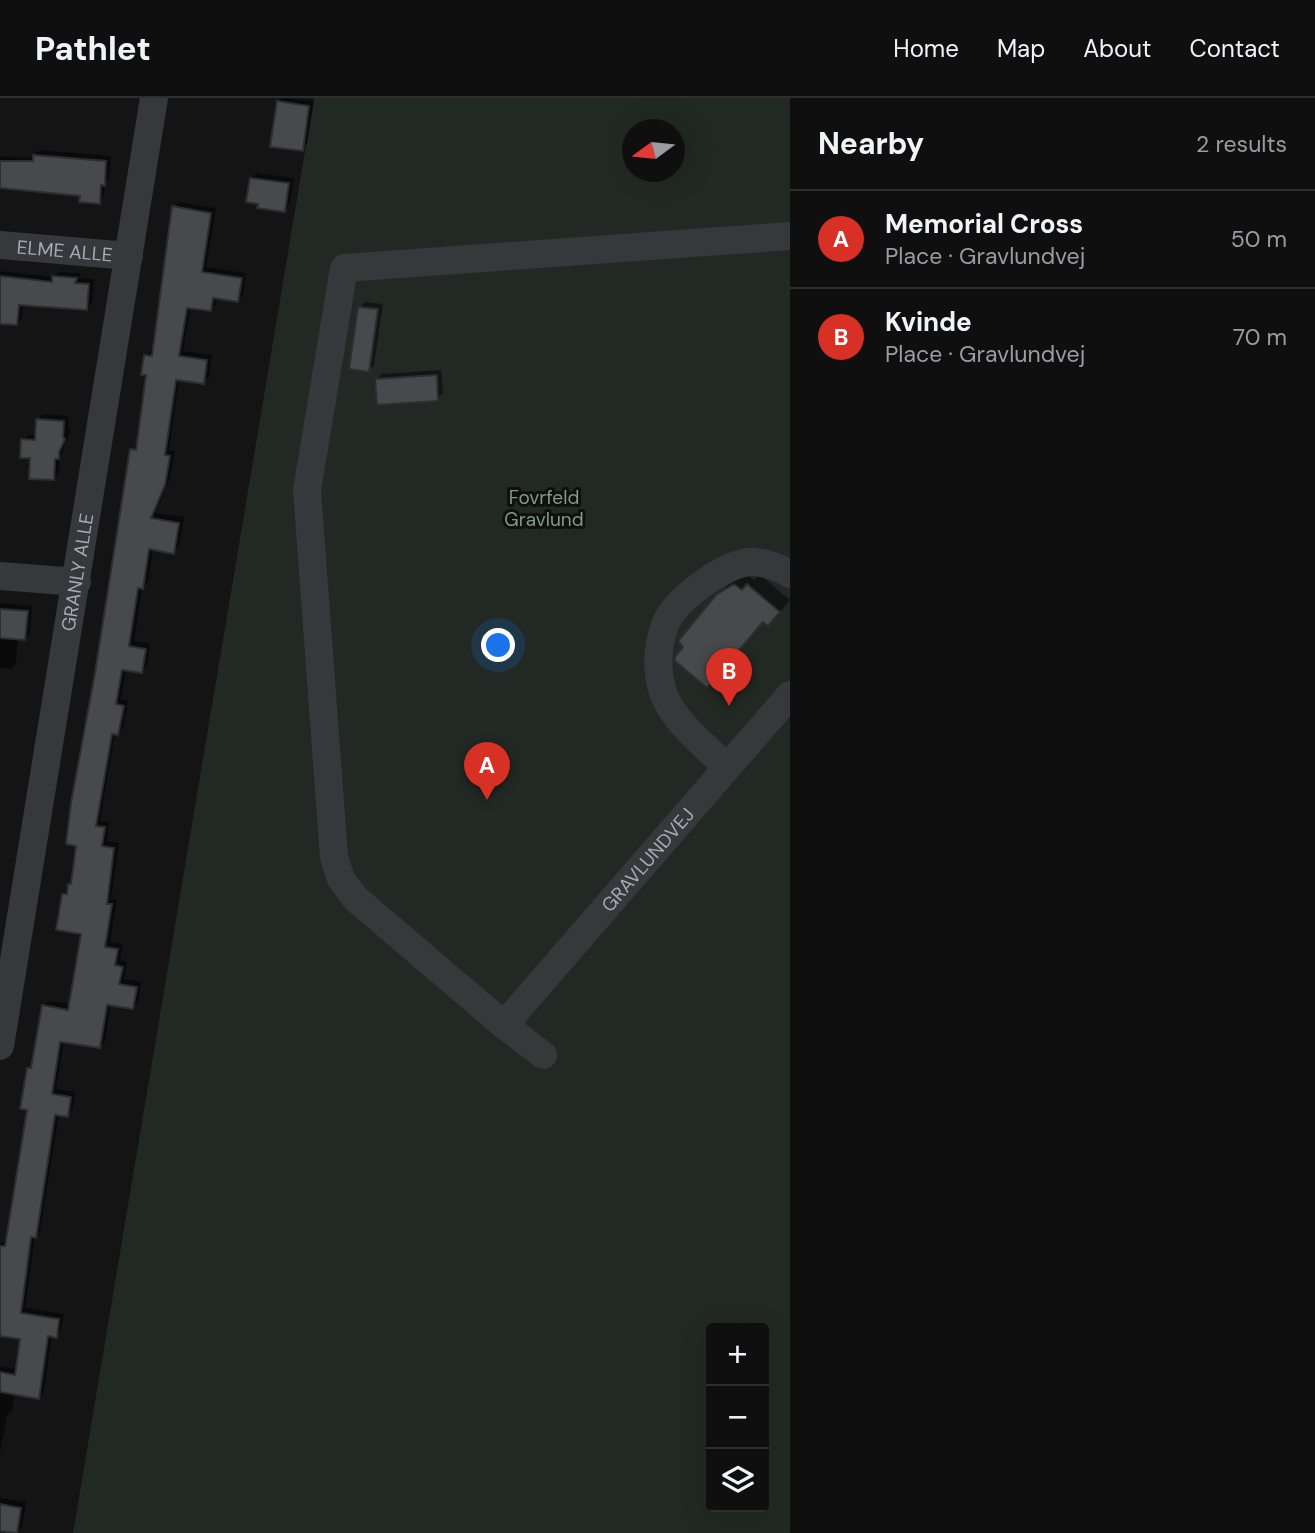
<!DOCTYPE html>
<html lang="en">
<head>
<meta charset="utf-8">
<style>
  :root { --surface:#0f0f10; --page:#181819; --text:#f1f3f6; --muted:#9b9c9f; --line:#2f2f30; --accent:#d93025 }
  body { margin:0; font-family:"DM Sans",sans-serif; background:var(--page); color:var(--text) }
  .controls { position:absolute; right:21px; bottom:21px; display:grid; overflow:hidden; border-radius:7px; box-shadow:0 7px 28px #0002 }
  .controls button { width:63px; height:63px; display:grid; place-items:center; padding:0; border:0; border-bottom:2px solid var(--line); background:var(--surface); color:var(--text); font:35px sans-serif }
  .compass { position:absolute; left:622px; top:21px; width:63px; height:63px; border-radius:50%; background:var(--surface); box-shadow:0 7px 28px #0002; rotate:255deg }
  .you { position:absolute; left:499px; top:548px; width:24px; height:24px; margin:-18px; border:5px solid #fff; border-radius:50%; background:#1a73e8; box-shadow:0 0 0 10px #1a73e833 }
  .badge { display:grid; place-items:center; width:46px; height:46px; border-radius:50%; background:var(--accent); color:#fff; font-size:23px; font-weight:700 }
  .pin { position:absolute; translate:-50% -58px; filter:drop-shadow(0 2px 4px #0008) }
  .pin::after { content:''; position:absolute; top:37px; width:24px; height:21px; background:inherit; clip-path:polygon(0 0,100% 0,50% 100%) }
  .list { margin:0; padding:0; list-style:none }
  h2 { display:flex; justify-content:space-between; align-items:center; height:91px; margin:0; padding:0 28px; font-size:30px }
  h2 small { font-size:23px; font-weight:400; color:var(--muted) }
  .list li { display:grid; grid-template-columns:46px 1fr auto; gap:21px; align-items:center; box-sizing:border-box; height:98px; padding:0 28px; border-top:2px solid var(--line) }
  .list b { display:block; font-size:26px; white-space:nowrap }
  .list p { margin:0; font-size:23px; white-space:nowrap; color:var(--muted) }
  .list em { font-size:23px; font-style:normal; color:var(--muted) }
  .icon { flex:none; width:38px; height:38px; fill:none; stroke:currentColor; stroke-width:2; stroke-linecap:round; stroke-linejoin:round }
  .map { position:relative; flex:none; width:790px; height:1435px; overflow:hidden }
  header { display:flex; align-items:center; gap:42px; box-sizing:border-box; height:98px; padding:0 35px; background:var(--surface); border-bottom:2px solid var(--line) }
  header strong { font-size:33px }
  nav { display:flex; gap:38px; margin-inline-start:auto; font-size:24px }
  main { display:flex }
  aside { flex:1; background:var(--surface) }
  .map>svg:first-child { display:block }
</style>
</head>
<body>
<header>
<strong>Pathlet</strong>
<nav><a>Home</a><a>Map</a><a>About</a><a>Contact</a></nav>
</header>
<main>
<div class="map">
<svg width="790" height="1435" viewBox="0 0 790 1435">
  <rect width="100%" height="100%" fill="#141415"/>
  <path fill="#222924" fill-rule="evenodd" d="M 314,0 L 790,0 L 790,1435 L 73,1435 ZM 632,32 L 674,32 L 674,74 L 632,74 ZM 711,1230 L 764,1230 L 764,1409 L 711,1409 Z"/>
  <path fill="#0007" d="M 282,0 L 314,3 L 307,46 L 302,51 L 278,4 Z
    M 40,52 L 111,58 L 109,80 L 105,84 L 104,98 L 99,104 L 82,96 L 2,89 L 0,91 L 0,58 L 29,60 Z
    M 257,75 L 294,80 L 290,106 L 285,112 L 251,80 Z
    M 179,104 L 216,110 L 206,169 L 246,175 L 243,197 L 237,202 L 217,199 L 216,206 L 210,212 L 191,209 L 183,253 L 212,257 L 209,279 L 203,284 L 179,281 L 169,352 L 175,353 L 170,380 L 155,415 L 184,419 L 179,448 L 173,454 L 153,450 L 148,484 L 142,489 L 134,543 L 150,546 L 147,568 L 141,573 L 126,571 L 121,601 L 128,602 L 123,630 L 115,635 L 100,723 L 109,724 L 107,743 L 119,745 L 111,801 L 117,801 L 110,844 L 123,846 L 120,862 L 127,864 L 124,881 L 141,884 L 138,904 L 133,909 L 111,905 L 105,943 L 99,949 L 64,943 L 56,991 L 75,994 L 73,1011 L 67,1017 L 59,1015 L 40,1133 L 35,1138 L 25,1210 L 64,1216 L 61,1232 L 56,1238 L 52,1237 L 44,1293 L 39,1299 L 15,1295 L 12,1313 L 7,1318 L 0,1354 L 0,1268 L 17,1271 L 22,1239 L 0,1236 L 0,1146 L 4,1143 L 8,1143 L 29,1010 L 29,971 L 34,965 L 43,908 L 49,903 L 71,906 L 83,834 L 64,797 L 73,783 L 97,575 L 132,352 L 138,346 L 148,276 L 146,258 L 151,252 L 155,253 L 174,109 Z
    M 0,173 L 54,179 L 59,174 L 81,175 L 79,180 L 94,181 L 92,205 L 86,210 L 23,206 L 22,220 L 17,226 L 0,224 Z
    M 365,204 L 383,206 L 374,267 L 369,272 L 360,209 Z
    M 441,272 L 443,295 L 437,301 L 377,281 L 382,276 Z
    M 43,316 L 68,318 L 70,335 L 64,347 L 63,354 L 60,358 L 59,375 L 53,381 L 32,358 L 23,342 L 28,337 L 37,337 L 38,322 Z
    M 746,476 L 754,482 L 759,476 L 790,502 L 779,515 L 764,522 L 707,588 L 717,498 L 729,486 Z
    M 0,505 L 32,508 L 30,535 L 25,540 L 18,540 L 16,565 L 11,571 L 0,570 Z
    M 0,1400 L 26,1404 L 22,1429 L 17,1434 L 0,1432 Z"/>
  <path fill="#48494d" stroke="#2e2e31" stroke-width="2" d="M 277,3 L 309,8 L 303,53 L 270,49 Z
    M 33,57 L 106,63 L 105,88 L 101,87 L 100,106 L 79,104 L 80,98 L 0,90 L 0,63 L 33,63 Z
    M 250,80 L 289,85 L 285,114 L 257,110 L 258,106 L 246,104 Z
    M 172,108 L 211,115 L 202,174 L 242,180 L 238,204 L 213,200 L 211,213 L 187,210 L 179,258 L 207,262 L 204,286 L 176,282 L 165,357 L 170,358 L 165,387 L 151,420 L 179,425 L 174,456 L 149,451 L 143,491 L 138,490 L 129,548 L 146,551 L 142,575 L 122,572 L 116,606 L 124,608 L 118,637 L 112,636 L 96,728 L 105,729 L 102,748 L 114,750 L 107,806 L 112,806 L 105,849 L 118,851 L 115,867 L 123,869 L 119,886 L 137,889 L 133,911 L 107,907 L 100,950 L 60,944 L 52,996 L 71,999 L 68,1019 L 55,1017 L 36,1140 L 31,1139 L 21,1215 L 59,1221 L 57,1240 L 48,1238 L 39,1301 L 0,1294 L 0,1274 L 15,1277 L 20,1241 L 0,1238 L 0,1148 L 5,1148 L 27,1012 L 20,1011 L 27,970 L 31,970 L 42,907 L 68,912 L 81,836 L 56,832 L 62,796 L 67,796 L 68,786 L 71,786 L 76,748 L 66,746 L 71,705 L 95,575 L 130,351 L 136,352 L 146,277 L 141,277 L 144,257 L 152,258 Z
    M 0,178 L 52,184 L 52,178 L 77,180 L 75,185 L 89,186 L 87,212 L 19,207 L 17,227 L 0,226 Z
    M 358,209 L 378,211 L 369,274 L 349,271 Z
    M 437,277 L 438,303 L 377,307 L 375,281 Z
    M 36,321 L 64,323 L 63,339 L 65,341 L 59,354 L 59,361 L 55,361 L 54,382 L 29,381 L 30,360 L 20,360 L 21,341 L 35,342 Z
    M 734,486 L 742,492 L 747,486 L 780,514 L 768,528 L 763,524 L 707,590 L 675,563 L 675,559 L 683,549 L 678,543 L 716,497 Z
    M 0,511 L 28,513 L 25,542 L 0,540 Z
    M 0,1406 L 21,1410 L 17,1435 L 0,1433 Z"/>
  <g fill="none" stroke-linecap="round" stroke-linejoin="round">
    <g stroke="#37383c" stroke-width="28">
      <path id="s1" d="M 0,147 L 129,158"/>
      <path d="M 0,478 L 77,484"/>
      <path d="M 727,669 C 705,648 670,621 662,591 C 656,569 657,549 665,527 C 674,502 723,467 749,464 C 761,463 781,470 790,476"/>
      <path id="s2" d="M 504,927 L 790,597"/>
      <path id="s3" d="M 0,948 L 154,0"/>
      <path d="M 543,957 L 504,927 L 355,800 L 341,781 L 334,759 L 307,392 L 344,170 L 790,138"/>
    </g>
  </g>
  <g text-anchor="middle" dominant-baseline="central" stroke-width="6" stroke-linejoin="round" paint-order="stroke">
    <g font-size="19" fill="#a7aab4" stroke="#0f0f10">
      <text stroke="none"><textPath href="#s1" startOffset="65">ELME ALLE</textPath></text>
      <text stroke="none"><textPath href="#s3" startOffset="480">GRANLY ALLE</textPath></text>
      <text stroke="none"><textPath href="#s2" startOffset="219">GRAVLUNDVEJ</textPath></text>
    </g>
    <g font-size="19" fill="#809c84" stroke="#0f0f10">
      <text x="544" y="399">Fovrfeld<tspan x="544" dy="22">Gravlund</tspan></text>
    </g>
  </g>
</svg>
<div class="controls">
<button>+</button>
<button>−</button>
<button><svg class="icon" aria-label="layers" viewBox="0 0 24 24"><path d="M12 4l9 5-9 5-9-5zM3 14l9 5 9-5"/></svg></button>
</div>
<svg class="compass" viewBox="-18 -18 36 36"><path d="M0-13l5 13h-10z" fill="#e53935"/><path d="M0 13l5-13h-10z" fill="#9b9c9f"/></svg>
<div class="you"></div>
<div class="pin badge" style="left:487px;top:702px">A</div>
<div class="pin badge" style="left:729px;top:608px">B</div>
</div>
<aside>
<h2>Nearby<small>2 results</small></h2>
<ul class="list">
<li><span class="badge">A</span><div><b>Memorial Cross</b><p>Place · Gravlundvej</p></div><em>50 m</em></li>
<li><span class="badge">B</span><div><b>Kvinde</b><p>Place · Gravlundvej</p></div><em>70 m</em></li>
</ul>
</aside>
</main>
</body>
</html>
